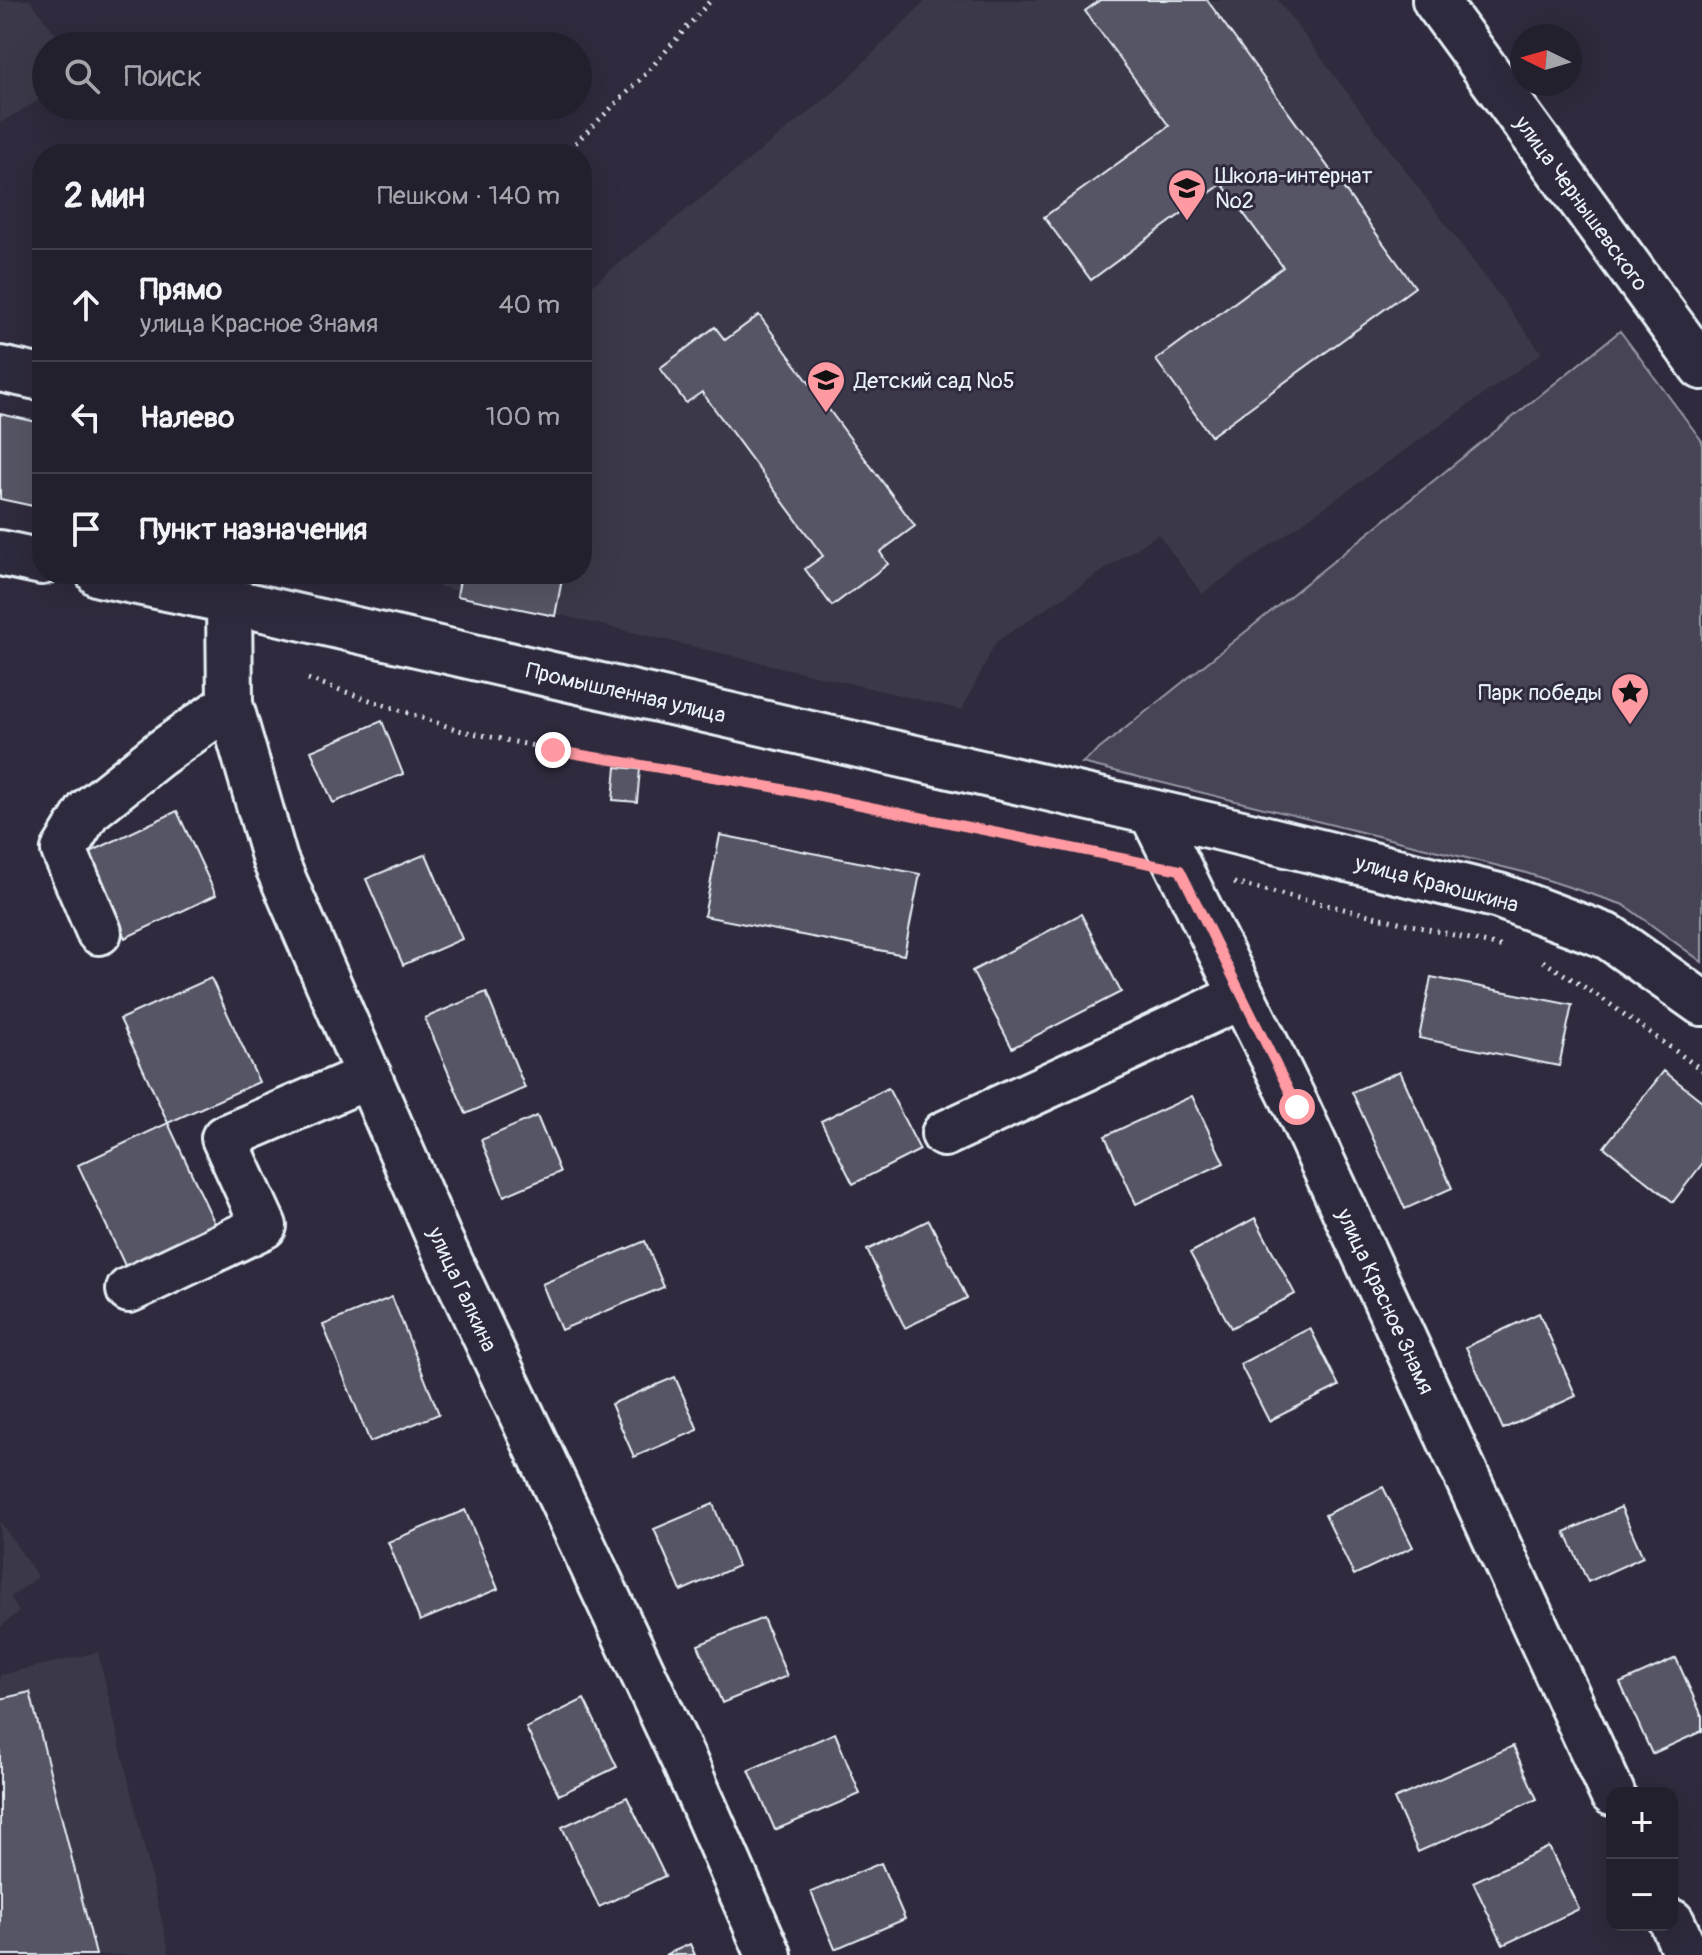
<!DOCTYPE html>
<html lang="ru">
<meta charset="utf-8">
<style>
body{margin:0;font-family:Pangolin,sans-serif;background:#2b2836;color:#f1f3f6}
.controls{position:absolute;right:24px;bottom:24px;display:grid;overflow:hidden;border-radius:16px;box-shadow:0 8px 32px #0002}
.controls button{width:72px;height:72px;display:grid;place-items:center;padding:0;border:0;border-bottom:2px solid #403e4a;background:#23202e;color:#f1f3f6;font:40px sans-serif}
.compass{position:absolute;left:1510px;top:24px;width:72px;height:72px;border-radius:50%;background:#23202e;box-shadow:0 8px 32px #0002;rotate:275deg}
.stop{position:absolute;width:24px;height:24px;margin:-18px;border:6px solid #ff9aa2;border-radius:50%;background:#fff}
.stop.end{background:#ff9aa2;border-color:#fff;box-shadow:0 2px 8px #0008}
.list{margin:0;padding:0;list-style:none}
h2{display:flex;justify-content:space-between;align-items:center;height:104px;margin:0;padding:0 32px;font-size:34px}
h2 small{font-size:26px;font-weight:400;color:#a3a3aa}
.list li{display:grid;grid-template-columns:52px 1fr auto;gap:24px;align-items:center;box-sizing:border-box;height:112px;padding:0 32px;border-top:2px solid #403e4a}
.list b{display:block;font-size:30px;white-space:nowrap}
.list p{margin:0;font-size:26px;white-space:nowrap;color:#a3a3aa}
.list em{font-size:26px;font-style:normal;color:#a3a3aa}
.icon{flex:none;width:44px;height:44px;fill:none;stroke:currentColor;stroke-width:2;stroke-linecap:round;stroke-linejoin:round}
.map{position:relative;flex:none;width:1702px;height:1955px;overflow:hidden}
.search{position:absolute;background:#23202e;box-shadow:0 8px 32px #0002;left:32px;top:32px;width:560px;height:88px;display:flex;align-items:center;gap:20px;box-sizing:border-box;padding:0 28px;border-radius:44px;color:#a3a3aa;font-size:30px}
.panel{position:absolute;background:#23202e;box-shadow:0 8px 32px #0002;left:32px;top:144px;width:560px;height:440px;border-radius:32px}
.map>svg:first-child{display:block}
</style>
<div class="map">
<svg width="1702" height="1955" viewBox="0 0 1702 1955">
<rect width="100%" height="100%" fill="#2f2a3d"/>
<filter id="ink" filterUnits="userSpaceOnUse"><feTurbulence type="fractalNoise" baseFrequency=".0125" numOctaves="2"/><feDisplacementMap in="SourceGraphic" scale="16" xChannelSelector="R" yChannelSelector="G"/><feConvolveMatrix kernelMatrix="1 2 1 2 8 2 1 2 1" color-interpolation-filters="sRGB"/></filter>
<g filter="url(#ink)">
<path fill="#3b3749" d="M0,0H30L65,46H46V96L0,123Z
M926,0H1278L1542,353L1202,594L1158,534L996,642L962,710L386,574H582V293L834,92Z
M0,1521L38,1577L11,1597L19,1612L0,1627Z
M98,1652L170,1955H0V1675Z"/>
<path fill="#464455" stroke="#979aa6" stroke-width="2" d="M1620,331L1702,441V962L1624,905L1523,872L1082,763Z"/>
<path fill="#575565" stroke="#e8f1f8" stroke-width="2" d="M1100,0H1207L1415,287L1211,436L1156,360L1283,267L1222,184L1091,280L1044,217L1169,126L1085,11Z
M759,315L915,526L880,552L888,564L832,606L805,569L823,556L702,392L686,403L660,368L715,327L725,340Z
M0,414L42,423V461L33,506L0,499Z
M461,574H563L555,616L457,596Z
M382,721L403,774L333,803L311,751Z
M616,767L640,769L637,802L613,800Z
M177,811L216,895L125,938L86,854Z
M720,835L920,874L904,955L704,916Z
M426,854L462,939L403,965L366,879Z
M1081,914L1121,992L1012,1048L972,971Z
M1431,977L1572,1005L1559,1066L1419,1038Z
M211,978L259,1082L168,1123L120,1019Z
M486,992L525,1088L466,1114L425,1018Z
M1400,1071L1452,1188L1405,1209L1352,1092Z
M1664,1071L1702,1101V1164L1673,1202L1604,1147Z
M888,1088L920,1150L853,1184L821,1121Z
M1192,1096L1224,1163L1136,1204L1105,1136Z
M537,1116L560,1172L504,1196L481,1140Z
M168,1123L217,1228L127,1270L78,1165Z
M1255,1218L1295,1294L1231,1328L1190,1253Z
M929,1220L967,1298L905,1328L867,1250Z
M645,1241L664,1287L561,1330L542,1284Z
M392,1297L439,1414L370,1442L323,1325Z
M1539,1313L1576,1396L1503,1429L1466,1347Z
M1310,1328L1339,1386L1269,1421L1240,1364Z
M675,1377L698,1430L634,1457L611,1404Z
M1383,1487L1413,1547L1354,1575L1325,1515Z
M713,1504L738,1566L681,1591L654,1529Z
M1621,1507L1643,1557L1588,1582L1565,1532Z
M465,1510L498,1589L420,1621L388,1542Z
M763,1618L787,1676L722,1703L698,1645Z
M1676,1658L1702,1716V1731L1652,1754L1620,1683Z
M30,1692L96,1955H0V1699Z
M584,1699L617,1767L559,1795L526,1728Z
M835,1733L860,1794L775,1830L749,1770Z
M1513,1746L1537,1799L1418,1852L1394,1799Z
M627,1797L665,1876L599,1907L562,1827Z
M1549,1847L1579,1909L1503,1945L1473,1882Z
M881,1863L905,1919L835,1949L811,1892Z
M690,1944L695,1955H665Z"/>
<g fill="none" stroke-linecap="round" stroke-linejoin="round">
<g stroke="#e8f1f8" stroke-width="50">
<path id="minor" d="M0,369L42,378
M0,553L42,562
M99,574L229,601L1217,827L1499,896L1609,937L1702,1003
M229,601L230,704L275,860L437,1234L685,1763L769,1955
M1152,813L1297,1107L1612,1793
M99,932L64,850L88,811L158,755L230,704
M944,1134L1242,996
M129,1290L264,1226L224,1138L369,1076
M1672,1922L1687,1955"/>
</g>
<g stroke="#e8f1f8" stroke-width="50">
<path id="major" d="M1435,0L1702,367"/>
</g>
<path stroke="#e8f1f8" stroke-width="5" stroke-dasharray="2 6" stroke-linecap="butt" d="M564,154L642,78L711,0
M308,679L458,730L553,750L772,787L1127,858
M1234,883L1504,947
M1543,961L1597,995L1702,1070"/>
<use href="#minor" stroke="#2f2a3d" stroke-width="44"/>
<use href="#major" stroke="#2f2a3d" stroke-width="44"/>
</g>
</g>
<g fill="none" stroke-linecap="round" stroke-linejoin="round" filter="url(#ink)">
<path stroke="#ff9aa2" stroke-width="10" d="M553,750L772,787L1180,870L1297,1107"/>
</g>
<defs>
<g id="school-pin" transform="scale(2)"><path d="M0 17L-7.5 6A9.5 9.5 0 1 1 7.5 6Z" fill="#ff9aa2" stroke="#2f2a3d"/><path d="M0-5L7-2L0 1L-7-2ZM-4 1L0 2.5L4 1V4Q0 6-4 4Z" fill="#111"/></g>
<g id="sight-pin" transform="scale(2)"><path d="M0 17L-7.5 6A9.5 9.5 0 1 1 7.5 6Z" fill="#ff9aa2" stroke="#2f2a3d"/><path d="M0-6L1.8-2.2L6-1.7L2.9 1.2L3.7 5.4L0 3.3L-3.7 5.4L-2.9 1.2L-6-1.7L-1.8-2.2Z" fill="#111"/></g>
</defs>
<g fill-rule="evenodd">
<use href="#school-pin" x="1187" y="188"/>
<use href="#school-pin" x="826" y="380"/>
<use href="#sight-pin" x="1630" y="692"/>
</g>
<g text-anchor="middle" stroke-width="6" stroke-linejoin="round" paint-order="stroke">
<g font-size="22" fill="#e8f1f8" stroke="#2f2a3d" text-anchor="start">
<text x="1215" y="183">Школа-интернат<tspan x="1215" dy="25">№2</tspan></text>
<text x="854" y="388">Детский сад №5</text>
<text x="1602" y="700" text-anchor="end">Парк победы</text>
</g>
<g font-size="22" fill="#e8f1f8" stroke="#2f2a3d">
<text transform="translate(1582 203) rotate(54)" y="8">улица Чернышевского</text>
<text transform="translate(626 692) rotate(13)" y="8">Промышленная улица</text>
<text transform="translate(1437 883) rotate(15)" y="8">улица Краюшкина</text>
<text transform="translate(463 1289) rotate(65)" y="8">улица Галкина</text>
<text transform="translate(1386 1301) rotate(65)" y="8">улица Красное Знамя</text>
</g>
</g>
</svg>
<div class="controls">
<button>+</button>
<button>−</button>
</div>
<svg class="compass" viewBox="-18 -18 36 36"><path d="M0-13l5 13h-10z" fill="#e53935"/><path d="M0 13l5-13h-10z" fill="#a3a3aa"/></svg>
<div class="stop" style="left:1297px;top:1107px"></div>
<div class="stop end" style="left:553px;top:750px"></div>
<div class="search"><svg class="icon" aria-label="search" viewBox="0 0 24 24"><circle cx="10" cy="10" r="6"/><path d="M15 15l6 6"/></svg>Поиск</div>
<section class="panel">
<h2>2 мин<small>Пешком · 140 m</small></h2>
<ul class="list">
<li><svg class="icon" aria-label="ahead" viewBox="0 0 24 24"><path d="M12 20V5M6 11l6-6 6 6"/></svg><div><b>Прямо</b><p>улица Красное Знамя</p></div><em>40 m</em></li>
<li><svg class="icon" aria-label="left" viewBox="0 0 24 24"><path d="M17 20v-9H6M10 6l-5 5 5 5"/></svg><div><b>Налево</b></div><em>100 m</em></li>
<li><svg class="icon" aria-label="arrive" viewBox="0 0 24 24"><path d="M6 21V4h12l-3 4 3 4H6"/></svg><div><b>Пункт назначения</b></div></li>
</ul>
</section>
</div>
